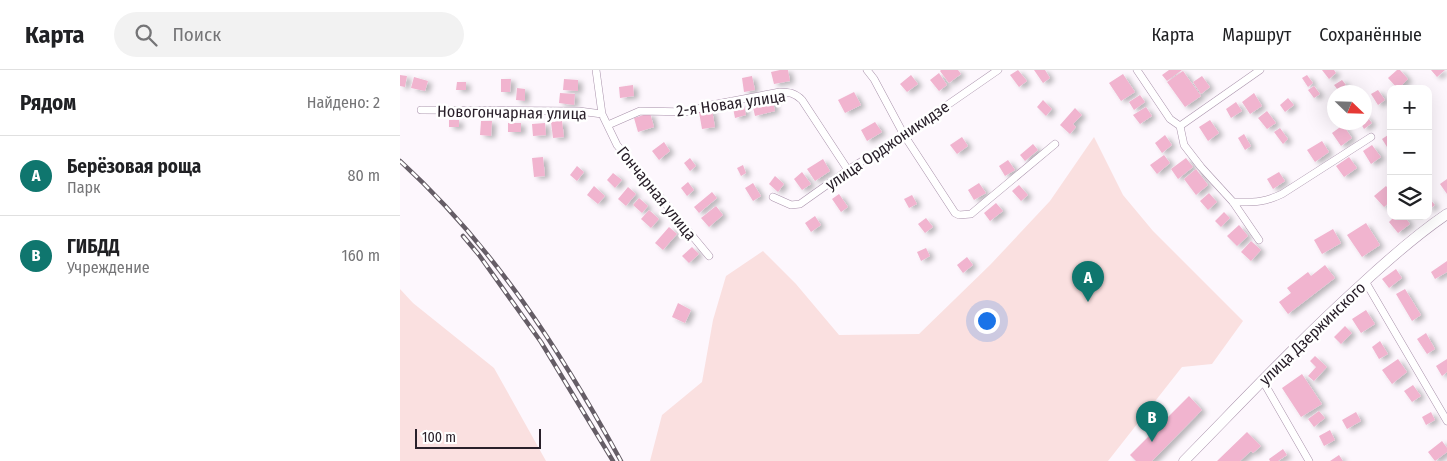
<!DOCTYPE html>
<html lang="ru">
<meta charset="utf-8">
<style>
body{margin:0;font-family:"Fira Sans Condensed",sans-serif;background:#f2f2f2;color:#202124}
.controls{position:absolute;right:15px;top:15px;display:grid;overflow:hidden;border-radius:10px;box-shadow:0 5px 20px #0002}
.controls button{width:45px;height:45px;display:grid;place-items:center;padding:0;border:0;border-bottom:1px solid #e0e0e0;background:#fff;color:#202124;font:25px sans-serif}
.compass{position:absolute;left:927px;top:15px;width:45px;height:45px;border-radius:50%;background:#fff;box-shadow:0 5px 20px #0002;rotate:113deg}
.scale{position:absolute;left:15px;bottom:12px;width:126px;box-sizing:border-box;padding-left:5px;border:2px solid #29202a;border-top:0;font-size:14px;line-height:18px;white-space:nowrap;color:#29202a;-webkit-text-stroke:4px #fff;paint-order:stroke}
.you{position:absolute;left:586px;top:250px;width:18px;height:18px;margin:-12px;border:4px solid #fff;border-radius:50%;background:#1a73e8;box-shadow:0 0 0 8px #1a73e833}
.badge{display:grid;place-items:center;width:32px;height:32px;border-radius:50%;background:#0f766e;color:#fff;font-size:16px;font-weight:700}
.pin{position:absolute;translate:-50% -41px;filter:drop-shadow(0 1px 2px #0008)}
.pin::after{content:'';position:absolute;top:26px;width:18px;height:15px;background:inherit;clip-path:polygon(0 0,100% 0,50% 100%)}
.list{margin:0;padding:0;list-style:none}
h2{display:flex;justify-content:space-between;align-items:center;height:65px;margin:0;padding:0 20px;font-size:21px}
h2 small{font-size:16px;font-weight:400;color:#757577}
.list li{display:grid;grid-template-columns:32px 1fr auto;gap:15px;align-items:center;box-sizing:border-box;height:80px;padding:0 20px;border-top:1px solid #e0e0e0}
.list b{display:block;font-size:19px;white-space:nowrap}
.list p{margin:0;font-size:16px;white-space:nowrap;color:#757577}
.list em{font-size:16px;font-style:normal;color:#757577}
.icon{flex:none;width:28px;height:28px;fill:none;stroke:currentColor;stroke-width:2;stroke-linecap:round;stroke-linejoin:round}
.map{position:relative;flex:none;width:1047px;height:391px;overflow:hidden}
header{display:flex;align-items:center;gap:30px;box-sizing:border-box;height:70px;padding:0 25px;background:#fff;border-bottom:1px solid #e0e0e0}
header strong{font-size:24px}
nav{display:flex;gap:28px;margin-inline-start:auto;font-size:18px}
.search{width:350px;height:45px;background:#f2f2f2;display:flex;align-items:center;gap:12px;box-sizing:border-box;padding:0 18px;border-radius:28px;color:#757577;font-size:19px}
main{display:flex}
aside{flex:1;background:#fff}
.map>svg:first-child{display:block}
</style>
<header>
<strong>Карта</strong>
<div class="search"><svg class="icon" aria-label="search" viewBox="0 0 24 24"><circle cx="10" cy="10" r="6"/><path d="M15 15l6 6"/></svg>Поиск</div>
<nav><a>Карта</a><a>Маршрут</a><a>Сохранённые</a></nav>
</header>
<main>
<aside>
<h2>Рядом<small>Найдено: 2</small></h2>
<ul class="list">
<li><span class="badge">A</span><div><b>Берёзовая роща</b><p>Парк</p></div><em>80 m</em></li>
<li><span class="badge">B</span><div><b>ГИБДД</b><p>Учреждение</p></div><em>160 m</em></li>
</ul>
</aside>
<div class="map">
<svg width="1047" height="391" viewBox="0 0 1047 391">
<defs>
<filter id="shadow"><feDropShadow dx="4.5" dy="2.5" stdDeviation="2.5" flood-color="#0004"/></filter>
</defs>
<rect width="100%" height="100%" fill="#fdf7fd"/>
<path fill="#fae0e0" d="M694,67L723,125L753,161L843,251L812,294L782,297L708,391H250L262,345L302,312L313,250L326,206L363,181L396,214L439,265L519,264L591,194L650,131Z
M0,219L13,233L94,298L146,391H0Z"/>
<path fill="#f1b4cf" filter="url(#shadow)" d="M380,0H388L390,11L374,14L371,2Z
M541,0H558L561,4L549,13L540,1Z
M618,0L627,11L619,17L610,5Z
M634,0H645L650,8L643,13Z
M769,0H782L767,11L762,5Z
M922,0H934L936,3L929,9Z
M997,0H1000L1008,9L998,19L988,8Z
M1031,0H1045L1037,7Z
M783,1L801,26L785,37L767,12Z
M539,3L547,15L539,21L530,10Z
M723,4L735,22L721,31L709,13Z
M0,5L7,6L5,17L0,16Z
M511,5L518,14L507,22L500,14Z
M907,5L913,13L908,17L902,8Z
M352,6L355,20L344,22L342,8Z
M802,6L810,17L801,24L793,12Z
M14,7L28,11L25,21L11,18Z
M101,9H111L110,22H101Z
M164,9L178,10V21L163,20Z
M942,10L946,15L938,20L934,15Z
M57,12H66V20H56Z
M233,15L234,26L220,28L219,17Z
M914,16L920,24L914,28L908,20Z
M117,18L125,19V31L116,30Z
M978,20L985,30L978,35L971,24Z
M454,22L461,35L445,43L438,30Z
M160,23L175,24L174,35L159,33Z
M854,23L862,36L850,44L842,32Z
M740,25L745,32L734,40L729,32Z
M372,28L375,41L355,46L352,33Z
M888,28L894,35L885,42L880,35Z
M643,30L652,39L646,46L637,37Z
M836,32L842,41L831,48L826,39Z
M344,36L346,45L335,48L333,38Z
M746,37L752,46L740,54L733,45Z
M675,38L682,45L673,54L676,57L670,64L660,55Z
M312,40L315,57L302,59L299,42Z
M867,41L876,53L867,59L858,48Z
M250,43L254,57L238,62L234,48Z
M964,43L972,53L964,59L960,52H964Z
M49,50H59V57H49Z
M810,50L819,63L808,71L799,57Z
M81,51H92L91,66L80,65Z
M162,51L164,67L153,68L151,52Z
M475,52L482,62L467,71L461,60Z
M108,53H121V62H108Z
M145,53L146,65L133,66L132,54Z
M943,55L952,68L941,76L932,63Z
M880,58L888,69L883,74L874,62Z
M991,63V74L987,77L982,69Z
M844,64L851,76L845,80L838,68Z
M765,65L772,75L762,83L755,73Z
M562,67L568,76L557,84L550,75Z
M922,71L929,82L915,92L907,80Z
M264,72L270,81L259,90L252,81Z
M633,74L638,80L625,91L620,85Z
M972,75L981,87L971,94L963,81Z
M764,85L770,93L757,104L750,95Z
M143,87L145,106L134,107L132,88Z
M949,87L957,98L944,107L936,96Z
M290,88L296,96L290,101L284,93Z
M786,88L793,97L778,109L771,99Z
M423,89L430,101L415,111L407,99Z
M608,90L615,100L605,106L599,96Z
M343,95L346,103L341,106L337,98Z
M177,96L184,102L177,111L170,105Z
M796,99L808,115L796,125L784,109Z
M402,102L411,114L402,120L394,109Z
M879,102L885,111L873,119L867,109Z
M213,103L222,110L215,118L207,110Z
M375,106L384,114L378,122L369,114Z
M1047,109V124L1040,114Z
M288,112L294,120L287,126L281,118Z
M353,113L361,126L353,131L345,118Z
M579,113L586,123L574,130L568,120Z
M619,115L628,125L621,131L612,121Z
M194,116L205,126L198,134L187,125Z
M986,116L991,122V131L984,137L974,126Z
M228,117L236,124L226,136L218,129Z
M312,122L317,128L299,143L294,137Z
M809,123L817,132L808,140L800,131Z
M439,124L448,137L441,142L432,129Z
M512,125L517,134L509,138L504,129Z
M1028,127L1035,135L1028,140Z
M239,128L248,136L242,143L233,135Z
M596,133L603,141L590,151L584,143Z
M316,136L323,145L309,157L301,148Z
M249,140L259,149L251,158L241,149Z
M824,142L830,148L821,157L815,151Z
M415,146L421,155L411,162L405,153Z
M995,146H1004L1010,154L998,163L989,152Z
M526,148L533,157L525,163L518,154Z
M966,153L980,175L962,187L947,165Z
M839,155L848,166L837,176L827,166Z
M269,157L277,164L263,180L255,173Z
M933,159L941,173L922,184L914,170Z
M851,171L861,180L851,191L841,182Z
M292,177L299,184L289,193L282,186Z
M526,178L530,186L521,191L517,182Z
M567,187L573,195L563,203L557,195Z
M1047,191V202L1035,209L1031,202Z
M925,195L935,208L888,244L879,232L891,223L887,218L908,202L911,206Z
M996,199L1002,208L989,218L982,209Z
M1005,219L1021,245L1012,251L996,224Z
M278,233L291,240L285,253L272,247Z
M966,240L975,254L961,263L952,249Z
M945,256L952,263L941,274L934,267Z
M1026,263L1035,279L1027,284L1017,269Z
M980,271L988,284L979,289L972,277Z
M915,286L927,297L914,311L908,306L916,297L910,291Z
M998,289L1007,302L992,314L982,300Z
M1047,289V302L1042,306L1036,296Z
M902,304L922,334L901,347L882,318Z
M1013,315L1021,326L1012,332L1004,321Z
M789,326L802,340L752,391H736L730,385Z
M919,341L925,348L914,357L908,349Z
M956,342L961,351L947,359L942,350Z
M1031,342L1035,350L1026,355L1022,347Z
M930,360L935,370L924,376L919,366Z
M847,362L861,376L853,383L851,381L840,391H817Z
M1042,371L1047,378V382L1035,391L1028,382Z
M883,379L887,385L878,391H870L869,389Z
M939,385L943,391H930Z"/>
<g fill="none" stroke-linecap="round" stroke-linejoin="round">
<g stroke="#a891aa" stroke-width="8">
<path id="street" d="M196,0L202,44L217,75L309,186
M467,0L474,9L504,65L555,143L559,145L571,144L655,74
M737,0L770,49L780,56L784,75L801,97L833,132L859,170
M21,40L179,41L202,44
M208,55L240,41L289,42L306,36L380,22C389,22 395,23 402,30L448,100
M780,56L860,0
M373,127L391,135L400,134L448,100L504,65L598,0
M833,132C854,132 863,133 882,124L971,67
M965,211L1047,351
M863,311L909,391"/>
</g>
<g stroke="#a891aa" stroke-width="11">
<path id="secondary" d="M784,391C843,331 900,270 962,214C989,189 1016,165 1047,144"/>
</g>
<use href="#street" stroke="#fff" stroke-width="7"/>
<use href="#secondary" stroke="#fff" stroke-width="10"/>
<g stroke="#655d66" stroke-width="4.5">
<path id="rail" d="M0,91C94,177 160,280 221,391
M63,166L79,185L141,272L213,391"/>
</g>
<use href="#rail" stroke="#fff" stroke-width="2.5" stroke-dasharray="8" stroke-linecap="butt"/>
</g>
<g text-anchor="middle" stroke-width="5" stroke-linejoin="round" paint-order="stroke">
<g font-size="16" fill="#29202a" stroke="#fff">
<text transform="translate(331 33) rotate(-8)" y="6">2-я Новая улица</text>
<text transform="translate(112 42) rotate(1)" y="6">Новогончарная улица</text>
<text transform="translate(487 75) rotate(-34)" y="6">улица Орджоникидзе</text>
<text transform="translate(257 123) rotate(51)" y="6">Гончарная улица</text>
<text transform="translate(912 263) rotate(-44)" y="6">улица Дзержинского</text>
</g>
</g>
</svg>
<div class="controls">
<button>+</button>
<button>−</button>
<button><svg class="icon" aria-label="layers" viewBox="0 0 24 24"><path d="M12 4l9 5-9 5-9-5zM3 14l9 5 9-5"/></svg></button>
</div>
<svg class="compass" viewBox="-18 -18 36 36"><path d="M0-13l5 13h-10z" fill="#e53935"/><path d="M0 13l5-13h-10z" fill="#757577"/></svg>
<div class="scale">100 m</div>
<div class="you"></div>
<div class="pin badge" style="left:688px;top:232px">A</div>
<div class="pin badge" style="left:752px;top:372px">B</div>
</div>
</main>
